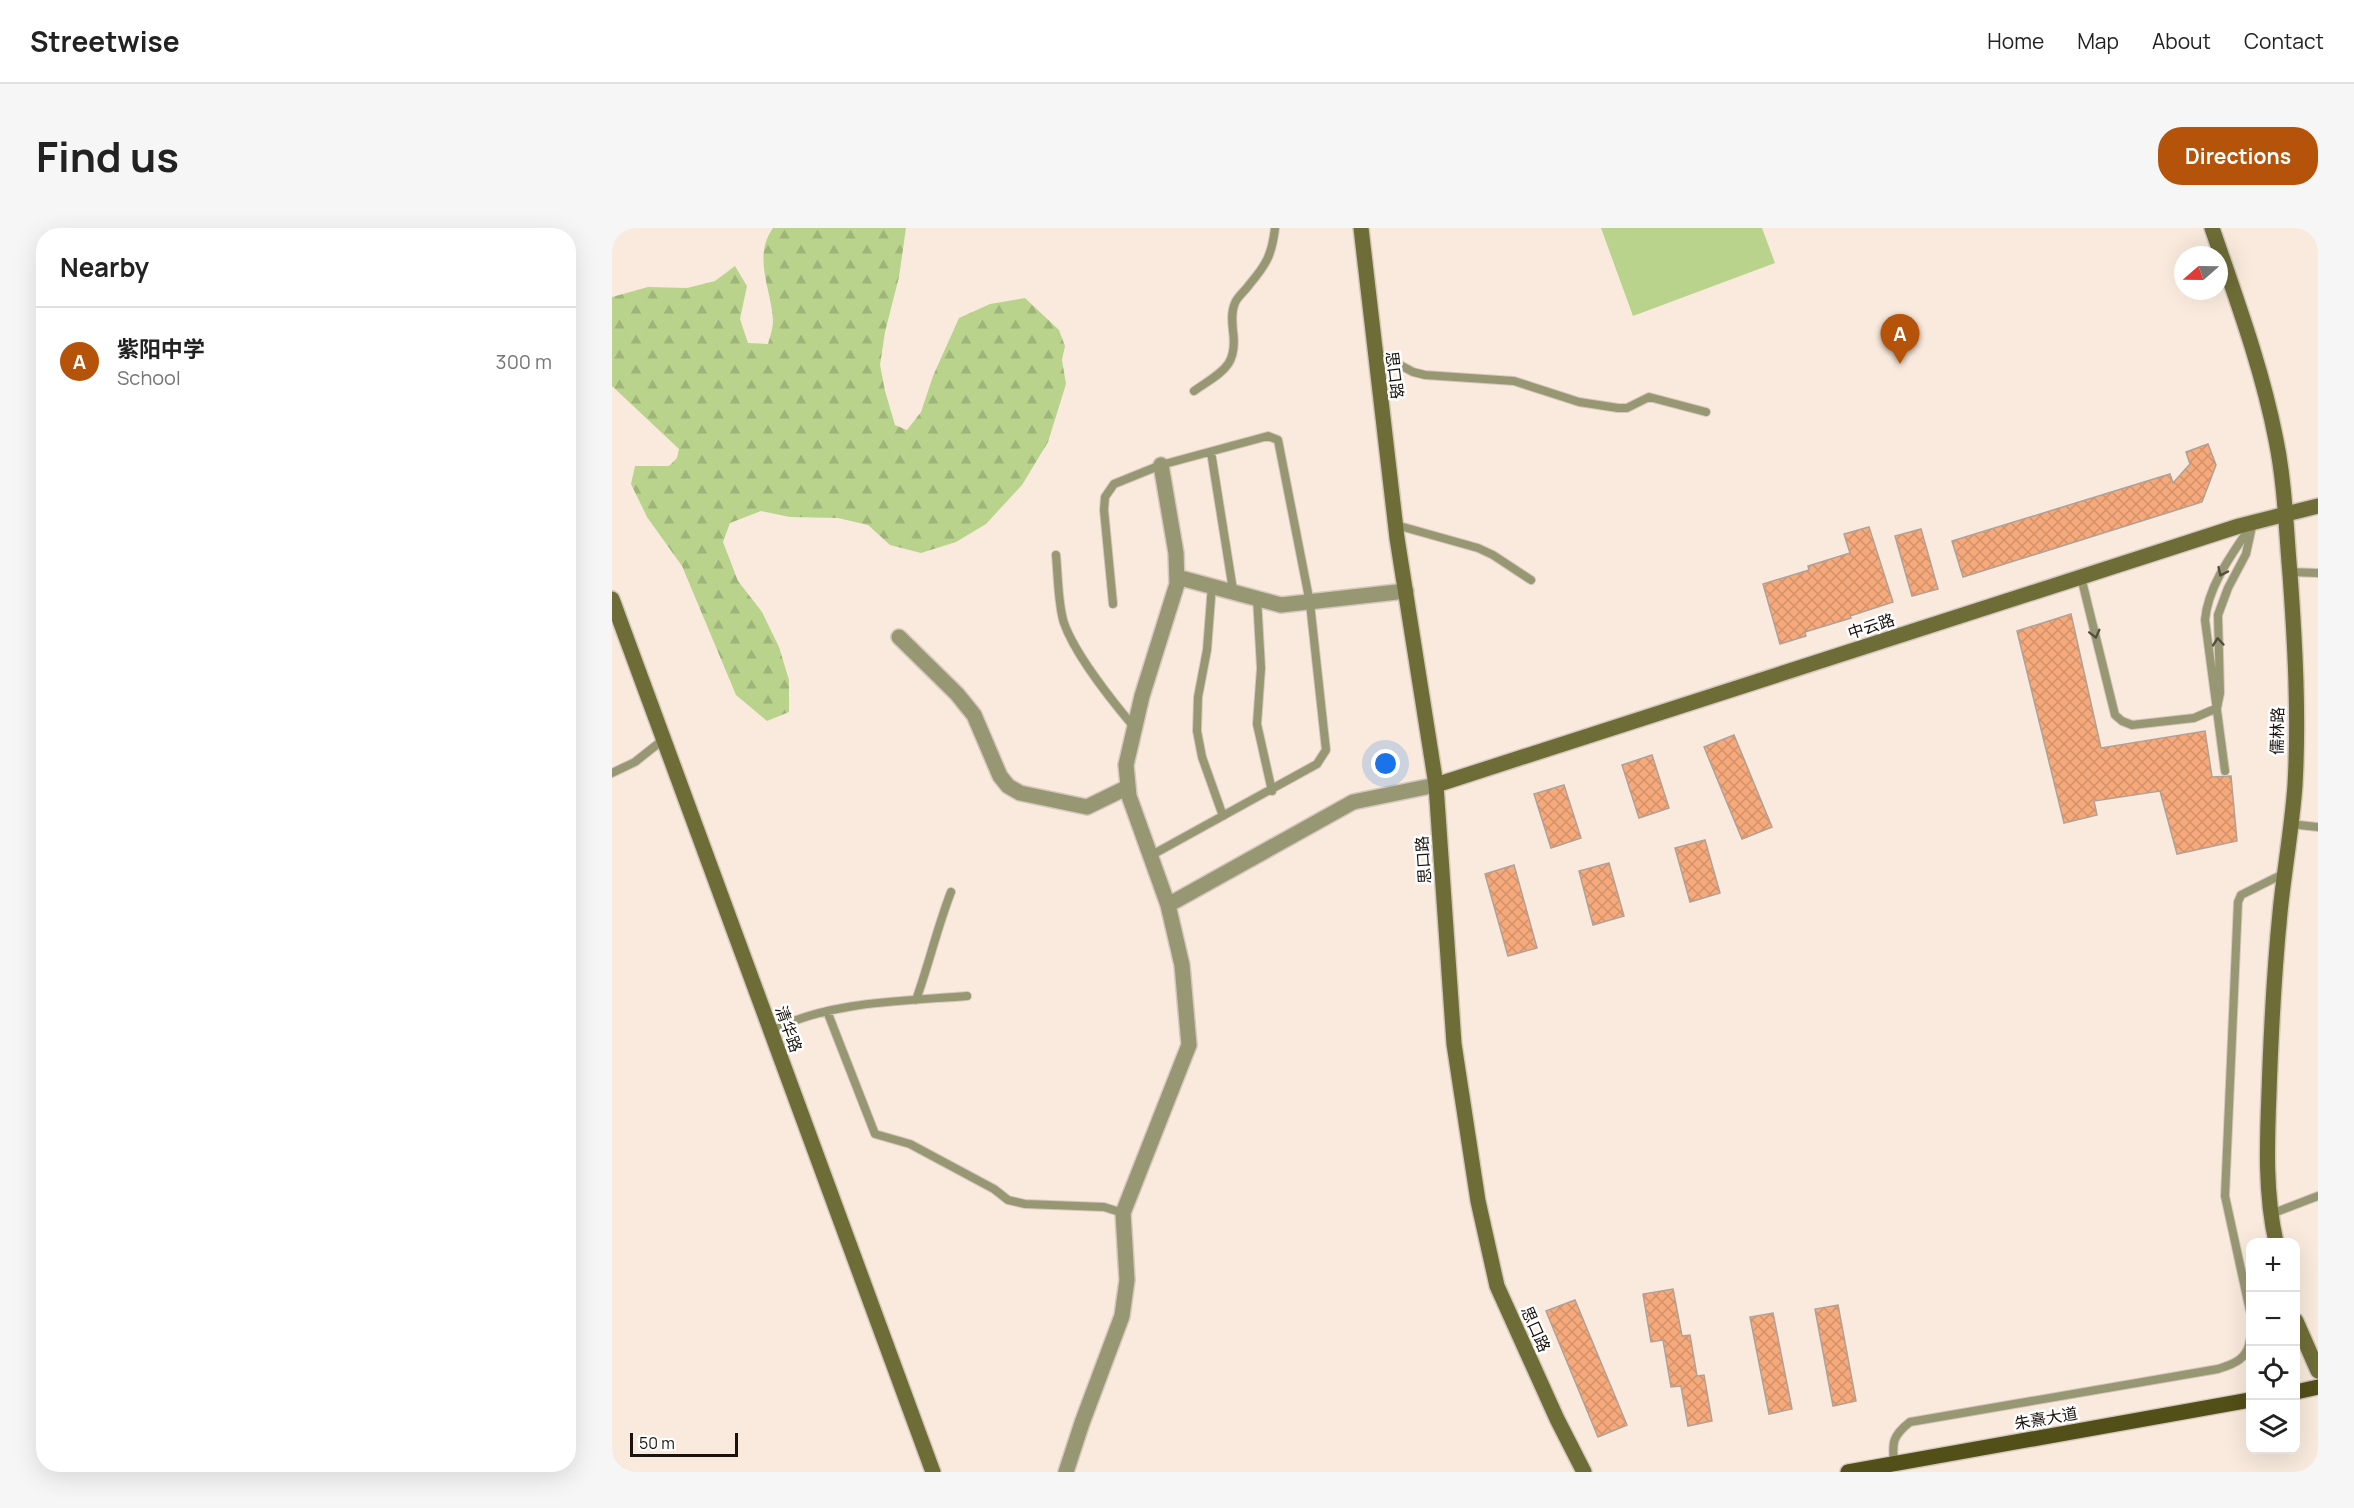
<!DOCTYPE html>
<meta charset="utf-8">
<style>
body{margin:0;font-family:Manrope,"Noto Sans SC",sans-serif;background:#f6f6f6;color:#222}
.controls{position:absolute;right:18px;bottom:18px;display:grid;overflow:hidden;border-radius:12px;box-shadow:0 6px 24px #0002}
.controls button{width:54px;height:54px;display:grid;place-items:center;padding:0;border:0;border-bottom:2px solid #e0e0e0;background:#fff;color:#222;font:30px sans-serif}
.compass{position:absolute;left:1562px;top:18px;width:54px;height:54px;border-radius:50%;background:#fff;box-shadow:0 6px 24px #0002;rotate:250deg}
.scale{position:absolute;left:18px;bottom:15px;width:108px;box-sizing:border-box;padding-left:6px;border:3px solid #19140f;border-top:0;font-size:16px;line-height:21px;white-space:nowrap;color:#19140f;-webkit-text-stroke:4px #fff;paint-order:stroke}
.you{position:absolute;left:774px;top:536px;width:21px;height:21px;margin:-15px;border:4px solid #fff;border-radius:50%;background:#1a73e8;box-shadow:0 0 0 9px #1a73e833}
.badge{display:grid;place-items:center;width:39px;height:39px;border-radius:50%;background:#b45309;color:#fff;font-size:20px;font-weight:700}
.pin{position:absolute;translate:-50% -50px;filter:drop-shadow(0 2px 3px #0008)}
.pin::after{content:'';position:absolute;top:32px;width:21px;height:18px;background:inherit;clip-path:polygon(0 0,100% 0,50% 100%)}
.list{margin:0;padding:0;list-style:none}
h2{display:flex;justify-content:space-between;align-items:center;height:78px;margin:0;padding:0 24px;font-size:26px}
h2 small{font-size:20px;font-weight:400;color:#767676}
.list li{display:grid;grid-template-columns:39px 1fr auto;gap:18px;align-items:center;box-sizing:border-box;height:108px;padding:0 24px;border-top:2px solid #e0e0e0}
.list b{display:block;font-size:22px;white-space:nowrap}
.list p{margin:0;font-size:20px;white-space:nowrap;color:#767676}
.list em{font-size:20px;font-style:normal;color:#767676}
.icon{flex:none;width:33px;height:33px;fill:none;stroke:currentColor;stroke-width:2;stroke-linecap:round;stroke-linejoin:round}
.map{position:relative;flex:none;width:1706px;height:1244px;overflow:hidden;border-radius:24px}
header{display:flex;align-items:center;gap:36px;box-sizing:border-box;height:84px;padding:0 30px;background:#fff;border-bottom:2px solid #e0e0e0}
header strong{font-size:28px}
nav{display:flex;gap:33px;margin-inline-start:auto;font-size:21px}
.intro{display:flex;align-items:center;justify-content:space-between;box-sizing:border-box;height:144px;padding:0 36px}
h1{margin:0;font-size:42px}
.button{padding:15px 27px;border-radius:24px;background:#b45309;color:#fff;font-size:21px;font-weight:700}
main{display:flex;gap:36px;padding:0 36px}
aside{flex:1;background:#fff;border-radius:24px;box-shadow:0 6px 24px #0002}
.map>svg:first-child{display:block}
</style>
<header>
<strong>Streetwise</strong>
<nav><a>Home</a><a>Map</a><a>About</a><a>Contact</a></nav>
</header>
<div class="intro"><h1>Find us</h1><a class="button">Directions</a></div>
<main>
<aside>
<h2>Nearby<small></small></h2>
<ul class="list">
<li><span class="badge">A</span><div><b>紫阳中学</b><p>School</p></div><em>300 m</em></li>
</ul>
</aside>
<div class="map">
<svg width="1706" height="1244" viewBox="0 0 1706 1244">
<defs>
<pattern id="forest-firs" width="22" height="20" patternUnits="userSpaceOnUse" patternTransform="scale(1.5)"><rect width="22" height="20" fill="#b9d38c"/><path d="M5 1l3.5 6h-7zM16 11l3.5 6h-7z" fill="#9eb478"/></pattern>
<pattern id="building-cross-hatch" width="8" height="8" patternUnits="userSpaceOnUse" patternTransform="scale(1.5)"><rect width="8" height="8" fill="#f6aa7b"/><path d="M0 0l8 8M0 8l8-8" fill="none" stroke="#d29169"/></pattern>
</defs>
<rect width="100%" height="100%" fill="#f9eadd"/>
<path fill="url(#forest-firs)" d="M161,0H294L287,49L273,104L268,137L273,163L283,197L295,202L309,184L321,148L347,90L378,76L413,70L447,102L453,118L450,132L454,156L436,214L410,257L374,296L344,314L309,325L278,317L256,297L226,290L178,289L149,283L118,295L111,314L126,353L150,384L167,419L177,452V484L155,493L124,467L70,338L35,289L19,256L23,238H57L65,230L67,221L0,158V69L36,59L75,60L103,53L123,38L135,58L128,91L136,115L156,116C158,109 161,100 161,93C160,63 140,29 161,0Z"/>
<path fill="#b9d38c" d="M989,0H1150L1163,35L1021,88Z"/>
<path fill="url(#building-cross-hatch)" stroke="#b1a097" stroke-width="1.5" d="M1596,216L1604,237L1590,274L1351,349L1340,313L1558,246L1561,255L1578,236L1574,224Z
M1257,299L1281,374L1238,388L1239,390L1193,404L1194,408L1168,416L1151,356L1197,342L1196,338L1238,325L1232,306Z
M1309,301L1326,361L1300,368L1283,308Z
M1459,386L1489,520L1593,503L1600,549L1619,548L1625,613L1565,626L1548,563L1482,573L1485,587L1452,595L1405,403Z
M1122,507L1160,599L1130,611L1092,519Z
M1040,527L1057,580L1027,590L1010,537Z
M952,557L969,610L939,620L922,566Z
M1093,612L1108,665L1078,674L1063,620Z
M997,635L1012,688L981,697L967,643Z
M902,637L925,720L896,728L873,646Z
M1061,1061L1070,1108L1078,1107L1085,1148L1092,1147L1100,1193L1076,1198L1069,1158L1059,1159L1051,1112L1039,1114L1031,1066Z
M963,1072L1015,1197L986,1209L934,1083Z
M1226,1077L1244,1173L1221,1178L1203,1081Z
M1161,1085L1180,1181L1157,1186L1138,1089Z"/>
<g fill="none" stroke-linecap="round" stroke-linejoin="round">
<g stroke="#d5c8bc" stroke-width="10">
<path id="lane" d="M762,123L801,144L813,147L902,153L967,174L1006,180H1015L1037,169L1094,184
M582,163C609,144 626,139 621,103C620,94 619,84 623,75C625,69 633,63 637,57C654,37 660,27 663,0
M599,224L621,362
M784,297L866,320L881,327L919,352
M444,327C446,347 446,377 452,395C463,426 500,473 522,499
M1678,344L1706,345
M1469,349L1503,487L1510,493L1520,497L1582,490L1605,480L1608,465L1606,387L1616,360L1634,326L1641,294
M600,357L595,422L586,469L585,503L590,529L611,588
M645,370L649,440L645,496L660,563
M501,376L492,282L493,269L502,256L549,237L656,208L666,212L698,375L714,522L705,536L538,628
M1613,543L1593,392C1596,358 1620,326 1639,298
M0,545L23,534L52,511
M1678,596L1706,599
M304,772C317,736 325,700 339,664
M215,783L263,906L298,916L382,961L396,972L413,976L492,979L511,985
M159,803C216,773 292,773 355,768
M1659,986L1706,968
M1638,1083L1613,968L1626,674L1629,667L1673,645
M1282,1236C1280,1215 1280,1208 1298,1194L1606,1141C1622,1136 1636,1131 1638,1112"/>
</g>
<g stroke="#d5c8bc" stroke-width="18">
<path id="street" d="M549,237L564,325L565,356L530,468L514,537L517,568L556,677
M565,349L669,377L794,363
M287,409L345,466L362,487L388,548L396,558L408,565L475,579L516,559
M454,1244L470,1195L510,1088L515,1052L511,985L577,817L570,737L556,677L741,574L824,557"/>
</g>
<g stroke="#d5c8bc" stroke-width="18">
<path id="secondary" d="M749,0L785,310L824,557L842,816L866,973L885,1058L945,1191L972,1244
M1600,0C1624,70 1650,140 1664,212C1673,256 1674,301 1678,346C1683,416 1687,487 1683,557C1680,600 1672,643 1668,685C1662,745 1659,805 1657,865C1655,915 1653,966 1664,1014
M0,371L321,1244
M824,557L1627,298L1706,278
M1684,1093L1706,1143"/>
</g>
<g stroke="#d5c8bc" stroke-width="18">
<path id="primary" d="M1684,1164L1706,1159
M1236,1244L1638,1172"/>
</g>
<use href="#lane" stroke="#989774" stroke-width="8"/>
<use href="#street" stroke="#989774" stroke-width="15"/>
<use href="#secondary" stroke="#6f6d37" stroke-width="15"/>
<use href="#primary" stroke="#524f18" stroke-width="15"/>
</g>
<defs><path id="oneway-chevron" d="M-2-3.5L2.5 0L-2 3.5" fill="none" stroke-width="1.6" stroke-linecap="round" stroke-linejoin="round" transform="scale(1.5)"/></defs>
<g stroke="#524f3c">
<use href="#oneway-chevron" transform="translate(1610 344) rotate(115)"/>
<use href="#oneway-chevron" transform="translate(1483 406) rotate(76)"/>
<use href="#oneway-chevron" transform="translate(1606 414) rotate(-95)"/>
</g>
<g text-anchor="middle" stroke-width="5" stroke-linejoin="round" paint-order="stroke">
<g font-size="16" fill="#19140f" stroke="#fff">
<text transform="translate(783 147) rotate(83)" y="6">思口路</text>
<text transform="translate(1259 398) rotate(-18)" y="6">中云路</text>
<text transform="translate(1665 503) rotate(-89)" y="6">儒林路</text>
<text transform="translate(811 632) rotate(-94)" y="6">思口路</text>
<text transform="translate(177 801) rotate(70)" y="6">清华路</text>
<text transform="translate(924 1101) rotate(66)" y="6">思口路</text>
<text transform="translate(1434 1190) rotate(-10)" y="6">朱熹大道</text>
</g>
</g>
</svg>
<div class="controls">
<button>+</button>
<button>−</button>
<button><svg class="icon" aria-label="locate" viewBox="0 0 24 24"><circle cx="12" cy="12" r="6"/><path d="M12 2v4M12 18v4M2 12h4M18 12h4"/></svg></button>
<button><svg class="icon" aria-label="layers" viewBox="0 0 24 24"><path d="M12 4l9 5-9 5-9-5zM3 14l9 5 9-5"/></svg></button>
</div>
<svg class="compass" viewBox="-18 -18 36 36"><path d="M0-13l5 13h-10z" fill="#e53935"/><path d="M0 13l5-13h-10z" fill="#767676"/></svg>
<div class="scale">50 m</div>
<div class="you"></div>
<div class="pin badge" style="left:1288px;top:136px">A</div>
</div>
</main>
